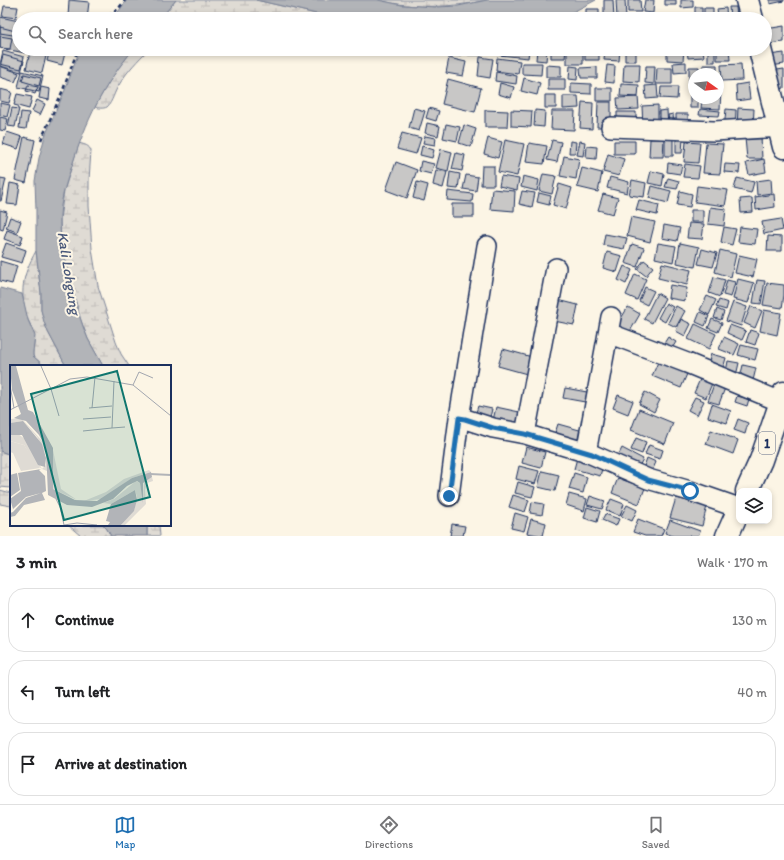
<!DOCTYPE html>
<meta charset="utf-8">
<style>
body{margin:0;font-family:Itim,sans-serif;background:#f6f6f6;color:#202124}
.controls{position:absolute;right:12px;bottom:12px;display:grid;overflow:hidden;border-radius:8px;box-shadow:0 2px 6px #0003}
.controls button{width:36px;height:36px;display:grid;place-items:center;padding:0;border:0;border-bottom:1px solid #e0e0e0;background:#fff;color:#202124;font:20px sans-serif}
.compass{position:absolute;left:688px;top:68px;width:36px;height:36px;border-radius:50%;background:#fff;box-shadow:0 2px 6px #0003;rotate:105deg}
.stop{position:absolute;width:12px;height:12px;margin:-9px;border:3px solid #1f6fb2;border-radius:50%;background:#fff}
.stop.end{background:#1f6fb2;border-color:#fff;box-shadow:0 1px 4px #0008}
.list{margin:0;padding:0;list-style:none}
h2{display:flex;justify-content:space-between;align-items:center;height:52px;margin:0;padding:0 16px;font-size:17px}
h2 small{font-size:13px;font-weight:400;color:#757577}
.list li{display:grid;grid-template-columns:26px 1fr auto;gap:12px;align-items:center;box-sizing:border-box;height:64px;margin:0 8px 8px;padding:0 8px;border:1px solid #e0e0e0;border-radius:16px}
.list b{display:block;font-size:15px;white-space:nowrap}
.list em{font-size:13px;font-style:normal;color:#757577}
.icon{flex:none;width:22px;height:22px;fill:none;stroke:currentColor;stroke-width:2;stroke-linecap:round;stroke-linejoin:round}
.map{position:relative;flex:none;width:784px;height:536px;overflow:hidden}
.search{position:absolute;background:#fff;box-shadow:0 2px 6px #0003;left:12px;right:12px;top:12px;height:44px;display:flex;align-items:center;gap:10px;box-sizing:border-box;padding:0 14px;border-radius:22px;color:#757577;font-size:15px}
.sheet{height:268px;background:#fff}
nav{display:flex;justify-content:space-around;align-items:center;box-sizing:border-box;height:56px;border-top:1px solid #e0e0e0;background:#fff;font-size:11px;color:#757577}
nav a{display:grid;justify-items:center;gap:2px}
nav .on{color:#1f6fb2}
.map>svg:first-child{display:block}
</style>
<div class="map">
<svg width="784" height="536" viewBox="0 0 784 536">
<defs>
<pattern id="wetland-marsh" width="20" height="14" patternUnits="userSpaceOnUse"><rect width="20" height="14" fill="#dfdbd4"/><path d="M1 5h8M5 5V1M11 12h8M15 12V8" fill="none" stroke="#bfbcb8"/></pattern>
</defs>
<rect width="100%" height="100%" fill="#fcf5e5"/>
<filter id="ink" filterUnits="userSpaceOnUse"><feTurbulence type="fractalNoise" baseFrequency=".025" numOctaves="2"/><feDisplacementMap in="SourceGraphic" scale="8" xChannelSelector="R" yChannelSelector="G"/><feConvolveMatrix kernelMatrix="1 2 1 2 8 2 1 2 1" color-interpolation-filters="sRGB"/></filter>
<g filter="url(#ink)">
<path fill="url(#wetland-marsh)" stroke="#7d8599" d="M176,0H256L338,19H160Z
M378,0H487C451,8 414,9 378,0Z
M134,49H149C138,60 127,71 119,85C115,90 112,103 107,107C103,109 98,108 95,107C106,86 118,66 134,49Z
M79,143C85,145 89,145 91,151L89,180V206L92,249L98,286L116,342L121,354L129,366H103L88,339L80,318L68,273L61,242L60,219L64,191Z
M36,251L41,293V310L48,332L66,366H44L33,356C32,349 36,340 34,334C33,329 30,324 28,320C19,292 22,276 36,251Z
M0,451L11,455V488L0,487Z
M0,490L11,493V506L0,504Z
M68,525H103L107,529L111,536H81Z
M147,525H159L160,536H147Z"/>
<path fill="#b2b4b8" stroke="#767f94" d="M127,0H176L160,19H107L118,12Z
M256,0H378L402,5L436,7L458,6L487,0H596L571,13L554,19H338Z
M80,49H134C104,83 85,123 72,166C65,185 59,205 60,225C61,246 66,267 72,287C76,305 81,323 88,339C93,348 98,357 103,366H66L48,332L44,322L41,310V293L36,251V210L35,181L39,158L45,136L65,90Z
M0,288L22,294L28,320L35,336L33,352V356L44,366H11V455L0,451Z
M103,525H147V536H111L107,529Z"/>
<path fill="#c8c7c6" stroke="#1b2f5e" d="M69,0L89,2L87,19L68,18Z
M604,0H613L614,19H604Z
M616,0H625L626,18H617Z
M628,0H640L641,12H628Z
M645,0H654L653,13L643,12Z
M665,0H676V5H665Z
M681,0H693V7L681,8Z
M770,0H784V1L770,4Z
M4,6L18,7L16,18L2,16Z
M695,7H702V19H695Z
M729,7H736L737,19H730Z
M704,8H713V19H704Z
M726,8L727,19H718L717,9Z
M586,9H599V19H586Z
M0,17L19,21V36L0,33Z
M784,26V42L768,44L766,29Z
M0,27L19,32V49H25V53L0,48Z
M0,36L12,38L10,49L0,48Z
M50,49H66L62,65L47,61Z
M444,49H461L460,56L444,55Z
M468,49H483L482,55H468Z
M499,49L529,50L528,58L499,55Z
M537,49L547,50L546,61L536,60Z
M551,49H566L565,58H551Z
M567,49H583V64H567Z
M585,49H599V60H585Z
M605,49H620L619,61L604,60Z
M625,49H636V61H625Z
M667,49H684L683,61L667,60Z
M687,49H703L704,57L688,58Z
M708,49H715V62H708Z
M717,49H729L730,60H717Z
M3,51L24,57L21,69L0,64Z
M30,52L46,56L42,73L26,69Z
M784,53V64L771,66L769,55Z
M3,55L24,61L21,72L0,66Z
M480,57L493,59L490,78L478,76Z
M449,58L466,62L463,76L446,73Z
M497,58L520,61L518,74L496,71Z
M686,62V72L674,73L673,63Z
M522,63H542L541,75L522,74Z
M624,64H640L639,82L623,81Z
M741,64L742,80L722,81L721,65Z
M546,65L561,66V77H546Z
M607,65L615,66L614,83L605,82Z
M703,65H717V74H703Z
M0,66L19,73L15,82L0,77Z
M570,66L578,67L577,80L569,79Z
M646,66H655L654,84L645,83Z
M597,67V78H581L580,68Z
M689,67H699V74H694V87H689Z
M657,68H672V84H656Z
M784,69V88L781,89L777,70Z
M22,71L43,76L39,92L18,87Z
M496,72L517,76L516,84L495,81Z
M24,74L41,78L39,86L22,81Z
M524,78L540,83L537,95L521,91Z
M448,79L481,88L475,112L442,104Z
M548,79H565V90H548Z
M500,83L514,87L511,98L498,94Z
M571,83L591,84V94L571,93Z
M748,83L750,99L737,101L736,85Z
M621,84L639,85L638,97L620,96Z
M28,85L38,87L35,94L26,91Z
M657,85L658,98L646,99L645,86Z
M41,87L50,89L49,100L39,98Z
M661,87H678L677,99L660,98Z
M596,88H612V101H596Z
M0,89L12,92L9,103L0,101Z
M690,89H694V98H698V108H690Z
M718,90H721L720,109L701,108L702,98H718Z
M17,94L32,97L29,109L14,105Z
M545,95H556V108H545Z
M563,96H578L579,108L563,109Z
M638,97L639,109L618,110L617,98Z
M37,100L45,104L40,115L32,111Z
M582,102L593,103L592,129L580,128Z
M598,102H611V127H597Z
M0,103L10,105L7,117L0,115Z
M658,105V126L643,127L642,106Z
M12,108L19,109L15,127L8,126Z
M414,108L425,111L419,131L409,128Z
M429,108L439,111L436,121L426,118Z
M738,108L754,109L753,128L737,127Z
M700,109L720,111L719,116L699,115Z
M726,109L736,110L735,130L724,129Z
M485,110L508,111L507,127H485Z
M511,110L532,111L531,127L511,126Z
M535,110L545,111L544,127L534,126Z
M667,110L668,129H659V111Z
M552,111H575L574,130L551,129Z
M21,112L29,113L26,129L19,128Z
M617,112H636V127H617Z
M673,114L674,126L670,127L668,115Z
M676,114H688V129H676Z
M0,117L8,119L5,131L0,130Z
M427,123L440,126L438,136L425,133Z
M446,124L460,127L457,141L443,138Z
M464,125L476,129L471,147L459,143Z
M7,132L22,137L18,149L3,144Z
M402,133L421,138L416,154L397,149Z
M425,136L436,138L435,145L423,143Z
M24,137L35,140L26,183L15,180Z
M761,137L762,159H747L745,138Z
M488,138L502,142L498,158L484,154Z
M676,138H683L682,153H676Z
M650,139H664L663,157H649Z
M665,139H673V156H665Z
M505,140L524,144L517,176L498,172Z
M552,140L561,142L557,162L547,160Z
M570,141L576,142L575,153H569Z
M580,141L585,142L583,156L577,155Z
M614,141H635V154H614Z
M686,142L700,143L698,163L684,162Z
M529,143L547,146L544,164L526,162Z
M706,143L723,144L720,174L703,173Z
M422,146L434,150L432,158L420,155Z
M587,146L597,147L596,159L586,158Z
M441,149L452,152L448,171L436,168Z
M456,153L465,155L462,171L452,169Z
M608,154L624,159L619,176L603,172Z
M564,156L579,159L576,179L560,176Z
M764,159L766,172L749,175L746,163Z
M421,161L434,164L431,174L419,171Z
M396,162L417,170L407,198L386,190Z
M668,163L682,165L680,174L667,172Z
M685,164L700,166L698,178L683,177Z
M725,164L740,165L739,173L724,172Z
M482,166H494V185H481Z
M582,168L602,173L598,192L577,187Z
M436,170L447,172L443,188L433,185Z
M651,171L664,174L662,186L648,183Z
M450,172L460,174L458,189L448,188Z
M543,174L556,176L552,194L539,191Z
M466,175L478,177L476,191L463,189Z
M501,176L519,179L517,190L499,186Z
M523,176L539,180L537,191L521,187Z
M610,177L629,182L627,193L607,188Z
M0,178L6,179L1,201H0Z
M668,178L679,181L677,189L665,187Z
M737,178L754,182L751,193L734,189Z
M771,179L772,193L757,195L756,181Z
M632,180L646,183L644,197L629,195Z
M417,182L428,185L424,201L413,198Z
M10,183L20,185L17,205L7,204Z
M559,184L572,188L566,209L553,205Z
M652,186L671,191L668,203L649,198Z
M697,186L728,190L725,206L695,202Z
M492,189L515,191L514,211L490,209Z
M448,191L473,194L472,202L447,200Z
M522,191L535,193L532,207L519,204Z
M680,191L692,194L690,207L677,205Z
M539,193L551,196L549,205L537,202Z
M603,194L618,198L613,214L598,210Z
M774,194L775,207L756,210L755,197Z
M752,198L753,212L741,213L740,199Z
M639,200L659,205L657,215L636,210Z
M452,204H474V217H452Z
M710,207L726,209L724,226L708,224Z
M0,210L7,212L3,230L0,229Z
M691,210H703V222H691Z
M10,217L21,221L17,232L6,228Z
M631,217L655,222L650,242L627,236Z
M781,219L783,230L764,234L762,222Z
M689,223L704,224L702,239L687,238Z
M664,225L680,228L677,241L662,238Z
M724,227L736,229L732,245L721,242Z
M740,227L757,229L755,244L738,242Z
M7,230L23,236L20,245L4,239Z
M605,234L627,238L624,249L603,245Z
M768,236L782,237V251H767Z
M6,243L26,250L22,263L1,257Z
M658,243L676,246L673,262L655,258Z
M680,243L699,247L695,267L677,263Z
M632,244L644,248L637,267L625,263Z
M702,249L717,253L713,267L698,264Z
M720,250L736,254L731,277L715,272Z
M607,252L622,256L617,272L603,268Z
M739,255L757,259L753,277L735,273Z
M644,260L653,267L646,276L637,269Z
M0,261L17,266L12,284L0,281Z
M662,263L691,270L687,285L658,278Z
M624,266L632,270L626,284L618,280Z
M635,274L646,279L637,300L626,295Z
M714,277L725,280L720,297L709,293Z
M738,279L754,283L748,303L733,299Z
M727,280L735,282L731,297L723,295Z
M757,280L765,281L761,304L753,303Z
M767,283L784,285V295L782,308L763,305Z
M670,285L687,288L685,301L668,298Z
M645,287L654,291L647,305L639,301Z
M657,293L665,298L652,323L644,319Z
M707,296L716,300L709,315L700,310Z
M554,299L578,305L574,325L549,320Z
M719,300L728,303L726,310L716,307Z
M733,302L747,307L741,326L726,321Z
M666,303L673,307L665,322L658,318Z
M676,306L685,311L676,327L668,323Z
M751,306L762,311L755,328L744,323Z
M628,307L640,314L629,333L617,325Z
M717,309L724,312L721,320L714,318Z
M764,310L781,313L777,335L760,331Z
M700,312L709,316L705,326L696,322Z
M681,319L691,324L685,336L676,331Z
M712,319L722,323L718,332L708,328Z
M695,324L716,334L709,349L688,339Z
M730,325L746,331L742,340L727,333Z
M750,330L759,333L755,345L746,342Z
M668,337L676,342L669,353L661,348Z
M724,337L739,344L734,355L719,349Z
M741,345L758,349L755,360L738,355Z
M503,349L532,357L527,374L498,366Z
M711,354L726,358L722,372L707,368Z
M661,355L690,367L681,388L652,376Z
M728,361L739,363L735,380L725,377Z
M743,365L756,368L752,385L739,382Z
M701,377L713,381L706,398L694,393Z
M714,384L725,388L719,404L708,401Z
M565,388L587,392L585,402L563,398Z
M645,392L660,400L654,412L639,404Z
M618,395L633,401L628,414L613,408Z
M737,396L749,399L747,406L735,402Z
M695,397L704,401L697,415L688,410Z
M712,404L731,411L727,423L708,417Z
M478,406L492,409L489,422L474,419Z
M496,407L524,413L520,432L492,425Z
M639,409L673,423L665,444L631,430Z
M738,419L748,423L745,434L734,430Z
M558,424L583,431L579,446L553,439Z
M711,430L738,440L733,454L706,444Z
M636,438L646,442L642,454L631,450Z
M649,445L663,450L660,459L645,454Z
M526,447L545,452L541,468L522,463Z
M622,448L643,459L637,470L616,460Z
M577,458L603,465L600,476L574,469Z
M647,458L656,462L649,478L641,475Z
M519,466L539,471L535,484L516,479Z
M542,471L559,475L555,491L538,487Z
M574,473L587,477L583,493L569,489Z
M618,478L645,488L639,504L612,493Z
M518,482L535,487L532,497L515,493Z
M569,494L587,499L584,511L566,505Z
M513,495L529,500L525,512L509,507Z
M590,496L605,501L602,509L587,505Z
M676,498L707,506L702,526L670,518Z
M611,499L624,504L620,516L606,510Z
M532,502L544,504L542,515L530,513Z
M627,505L637,510L632,521L621,516Z
M587,507L600,511L597,522L584,518Z
M515,513L528,517L524,531L511,528Z
M605,514L619,519L616,526L602,520Z
M531,519L546,523L543,536L527,533Z
M638,519L664,529L661,536H645L633,532Z
M670,520L700,531L698,536H673L665,533Z
M452,524L465,526L463,536H450Z"/>
<g fill="none" stroke-linecap="round" stroke-linejoin="round">
<g stroke="#1b2f5e" stroke-width="22">
<path id="minor" d="M611,127L714,131L784,127
M487,246L459,418L465,419L493,428L525,434L591,454L648,479L690,491L739,508
M608,333L687,363L781,402
M525,434L556,268
M586,453L611,317
M449,496L459,418"/>
</g>
<g stroke="#1b2f5e" stroke-width="25">
<path id="highway" d="M747,0L752,19
M760,49L784,147
M747,491L761,460L784,393
M727,536L739,509"/>
</g>
<path stroke="#1b2f5e" stroke-width="2.5" stroke-dasharray="4 3" stroke-linecap="butt" d="M102,19C111,14 119,10 125,0
M41,140L63,90L78,49"/>
<use href="#minor" stroke="#fcf5e5" stroke-width="19"/>
<use href="#highway" stroke="#fcf5e5" stroke-width="22"/>
</g>
</g>
<g fill="none" stroke-linecap="round" stroke-linejoin="round" filter="url(#ink)">
<path stroke="#1f6fb2" stroke-width="5" d="M449,496L459,418L465,419L493,428L525,434L592,454L648,480L690,491"/>
</g>
<g text-anchor="middle" stroke-width="4" stroke-linejoin="round" paint-order="stroke">
<rect fill="#fcf5e5" stroke="#5e6a86" stroke-width="1" x="759" y="432" width="16" height="22" rx="3"/>
<g font-size="13" font-weight="bold" fill="#1b2f5e">
<text x="767" y="448">1</text>
</g>
<g font-size="15" font-style="italic" fill="#485779" stroke="#fcf5e5">
<text transform="translate(69 273) rotate(81)" y="5">Kali Lohgung</text>
</g>
</g>
<g transform="translate(10 365)">
<rect width="161" height="161" fill="#fcf5e5"/>
<path d="M0,76L14,80L30,103L11,106L3,88L0,87Z" fill="#dfdbd4"/>
<path d="M11,53L34,78L38,90L37,106L32,104L36,100V90L27,72L13,56L0,58L1,54ZM43,85L51,124L67,135L43,124ZM139,105L141,107L122,113L92,134L74,136L96,127L114,114ZM142,112L143,116L137,118L135,125L136,139L115,160H111L124,145L127,132L125,125L101,139L93,138L104,134L126,116L130,118L133,134L134,117Z" fill="#dfdbd4"/>
<path d="M8,69L15,74L32,104L25,98L14,80L0,76V70Z" fill="#dfdbd4"/>
<path d="M0,1H6L18,45L23,47L43,83V124L65,135L87,136L122,113L141,107L142,112L133,118V138L130,118L127,116L117,121L103,134L82,142L57,140L38,130L36,83L29,70L16,56L4,53L11,49L2,25ZM13,56L32,79L36,93L35,102L28,100L12,70H0V58ZM31,104L29,105L35,111L36,126L32,128L35,135L14,140L5,151L0,152V148L3,147L16,133L31,128L16,132L3,144L0,134L11,126L8,108ZM7,108L10,125L0,132V110ZM125,125L127,135L124,146L111,160H98L100,157L96,156L101,139Z" fill="#b2b4b8"/>
<path fill="none" stroke="#b2b4b8" stroke-width="2" d="M140,109L161,110"/>
<path fill="none" stroke="#a2a6af" stroke-width="1" d="M31,1L41,24L49,51M0,20L4,43M123,20L129,7L143,13M79,43L102,41M82,43L85,12M0,45L60,14L77,12L123,20L161,51M73,54L101,52M102,63L115,62M73,66L102,63L104,16M46,134L50,142L54,160M54,160L67,158L87,160"/>
<path fill="#0f766e" fill-opacity="0.15" stroke="#0f766e" stroke-width="2" d="M107,6L140,132L54,155L21,29Z"/>
<rect width="161" height="161" fill="none" stroke="#1b2f5e" stroke-width="2"/>
</g>
</svg>
<div class="controls">
<button><svg class="icon" aria-label="layers" viewBox="0 0 24 24"><path d="M12 4l9 5-9 5-9-5zM3 14l9 5 9-5"/></svg></button>
</div>
<svg class="compass" viewBox="-18 -18 36 36"><path d="M0-13l5 13h-10z" fill="#e53935"/><path d="M0 13l5-13h-10z" fill="#757577"/></svg>
<div class="stop" style="left:690px;top:491px"></div>
<div class="stop end" style="left:449px;top:496px"></div>
<div class="search"><svg class="icon" aria-label="search" viewBox="0 0 24 24"><circle cx="10" cy="10" r="6"/><path d="M15 15l6 6"/></svg>Search here</div>
</div>
<section class="sheet">
<h2>3 min<small>Walk · 170 m</small></h2>
<ul class="list">
<li><svg class="icon" aria-label="ahead" viewBox="0 0 24 24"><path d="M12 20V5M6 11l6-6 6 6"/></svg><div><b>Continue</b></div><em>130 m</em></li>
<li><svg class="icon" aria-label="left" viewBox="0 0 24 24"><path d="M17 20v-9H6M10 6l-5 5 5 5"/></svg><div><b>Turn left</b></div><em>40 m</em></li>
<li><svg class="icon" aria-label="arrive" viewBox="0 0 24 24"><path d="M6 21V4h12l-3 4 3 4H6"/></svg><div><b>Arrive at destination</b></div></li>
</ul>
</section>
<nav>
<a class="on"><svg class="icon" aria-label="map" viewBox="0 0 24 24"><path d="M3 6l6-2 6 2 6-2v14l-6 2-6-2-6 2zM9 4v14M15 6v14"/></svg>Map</a>
<a><svg class="icon" aria-label="directions" viewBox="0 0 24 24"><path d="M12 3l9 9-9 9-9-9zM9 14v-3h6M13 9l2 2-2 2"/></svg>Directions</a>
<a><svg class="icon" aria-label="saved" viewBox="0 0 24 24"><path d="M7 4h10v16l-5-4-5 4z"/></svg>Saved</a>
</nav>
